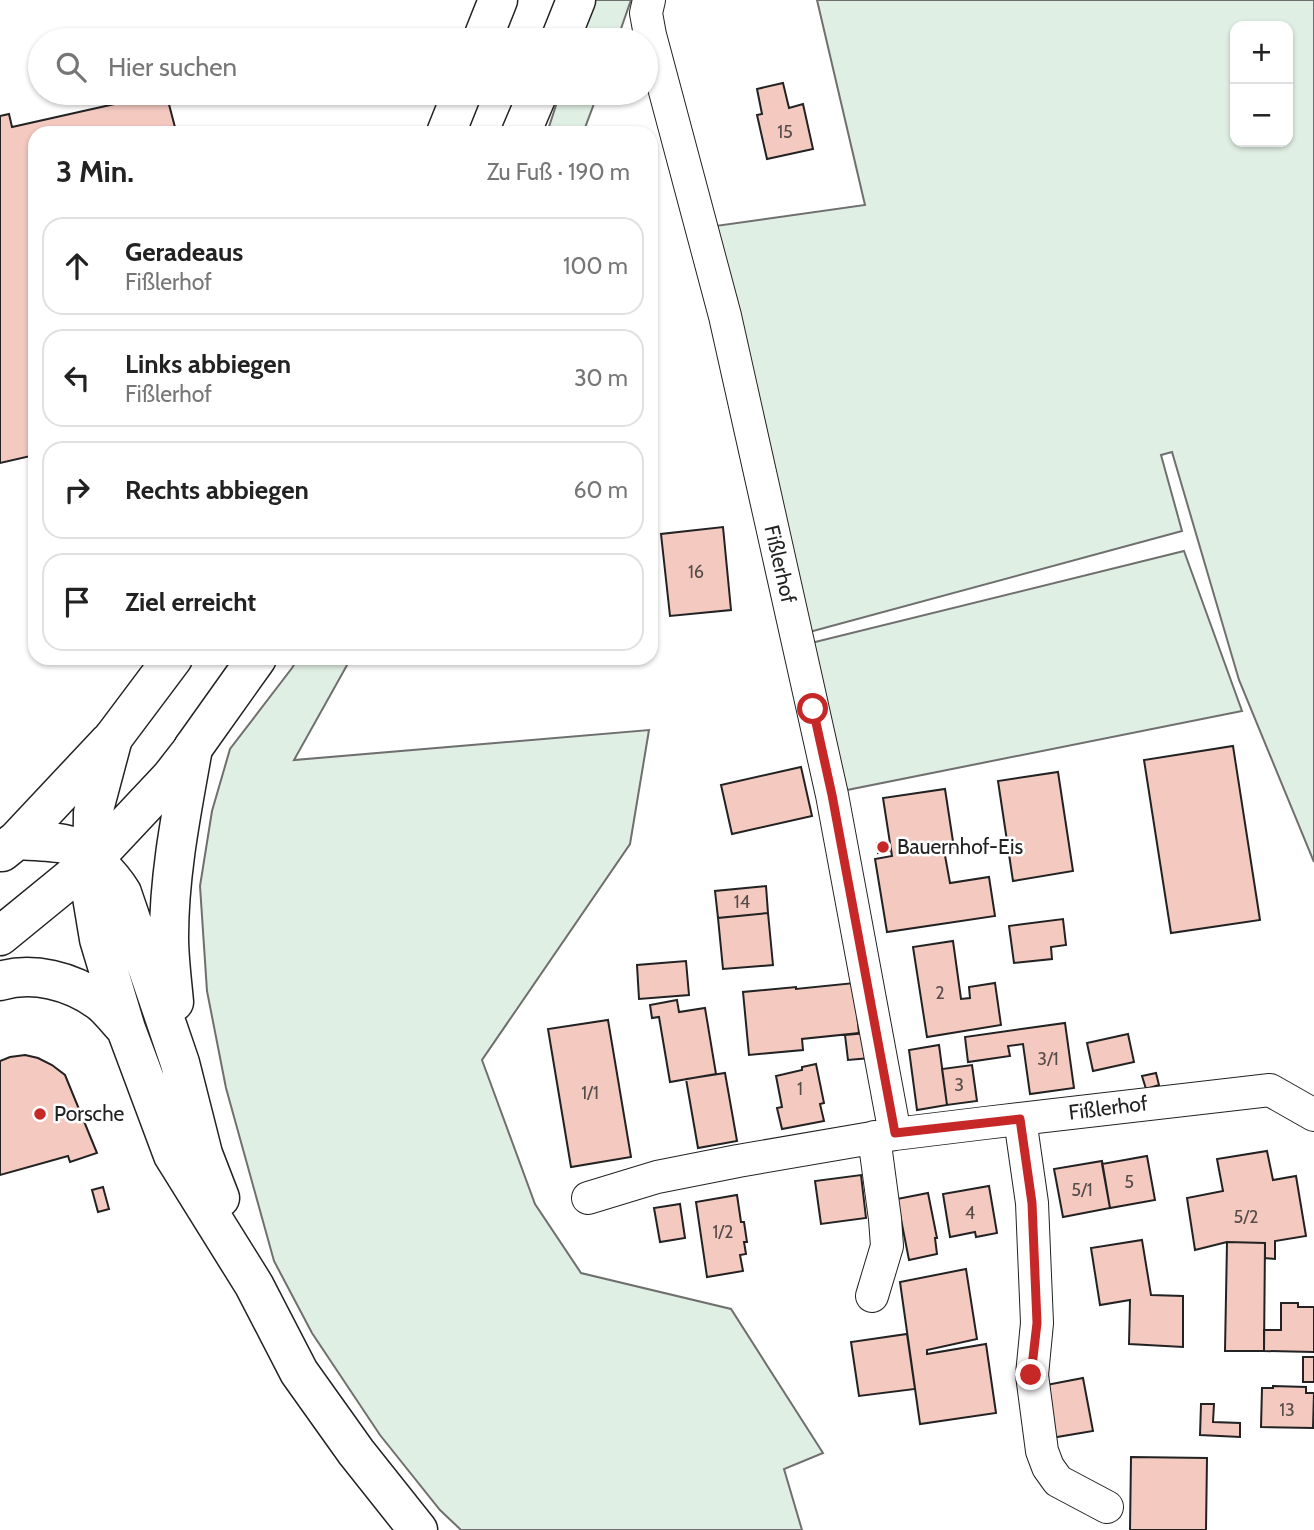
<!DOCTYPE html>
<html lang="de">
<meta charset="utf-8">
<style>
body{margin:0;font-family:Cabin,sans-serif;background:#f2f2f2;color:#222}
.controls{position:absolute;right:21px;top:21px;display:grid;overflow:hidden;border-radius:14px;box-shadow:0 2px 5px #0004}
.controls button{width:63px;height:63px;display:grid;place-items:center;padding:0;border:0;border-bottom:2px solid #e0e0e0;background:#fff;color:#222;font:35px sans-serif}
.stop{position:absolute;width:21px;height:21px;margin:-16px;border:5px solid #c62828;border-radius:50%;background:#fff}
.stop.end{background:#c62828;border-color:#fff;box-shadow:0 2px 7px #0008}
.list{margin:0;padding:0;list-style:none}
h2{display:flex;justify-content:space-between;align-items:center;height:91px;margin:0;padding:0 28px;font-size:30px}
h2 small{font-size:23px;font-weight:400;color:#767676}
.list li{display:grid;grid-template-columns:46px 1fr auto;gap:21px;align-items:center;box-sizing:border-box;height:98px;margin:0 14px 14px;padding:0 14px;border:2px solid #e0e0e0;border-radius:21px}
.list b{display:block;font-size:26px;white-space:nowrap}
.list p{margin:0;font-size:23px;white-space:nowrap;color:#767676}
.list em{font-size:23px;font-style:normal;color:#767676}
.icon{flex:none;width:38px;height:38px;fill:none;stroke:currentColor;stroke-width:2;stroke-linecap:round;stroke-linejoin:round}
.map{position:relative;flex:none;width:1314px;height:1530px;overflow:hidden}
.search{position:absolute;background:#fff;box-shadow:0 2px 5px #0004;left:28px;top:28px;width:630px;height:77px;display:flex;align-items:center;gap:18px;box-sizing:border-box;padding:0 24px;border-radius:38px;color:#767676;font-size:26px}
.panel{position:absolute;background:#fff;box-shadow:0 2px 5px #0004;left:28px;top:126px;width:630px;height:539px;border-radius:21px}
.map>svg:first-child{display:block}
</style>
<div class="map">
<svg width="1314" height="1530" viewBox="0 0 1314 1530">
<rect width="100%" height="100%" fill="#fff"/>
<path fill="#e0efe3" stroke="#6f6f6f" stroke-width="2" fill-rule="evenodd" d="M591,0H631L617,40H577Z
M817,0H1314V862L1239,680L1172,452L1161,455L1182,531L802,634L701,228L865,205ZM1235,26H1288V142H1235Z
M560,93H598L583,133H547Z
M1184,551L1242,711L842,791L807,644Z
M298,658H351L294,760L649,730L630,844L482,1060L535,1204L581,1273L731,1309L823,1453L784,1469L802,1530H461L440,1510L380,1435L312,1333L274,1261L226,1088L207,991L200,886L212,811L230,749L292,668Z"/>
<path fill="#f3c9c0" stroke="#222" stroke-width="2" d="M783,83L789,108L803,104L813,149L767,159L757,115L762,114L757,89Z
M136,93H166L176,131L187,129L188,133H35V455L0,463V116L9,114L12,127L137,99Z
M723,527L731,610L670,616L661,534Z
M1233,746L1260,920L1171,933L1144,760Z
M801,767L812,816L732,834L721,785Z
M1058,772L1073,871L1013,881L998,781Z
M945,789L954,848L944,850L950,883L989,877L995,916L887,932L875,859L892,856L883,798Z
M888,842L889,851L878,853L877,843Z
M766,886L768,913L718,918L715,891Z
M768,913L773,965L723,969L718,918Z
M1063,919L1066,945L1051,947L1052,959L1014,963L1009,926Z
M953,941L961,999L970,998L969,987L995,983L1001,1025L927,1037L913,947Z
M686,961L689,995L639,999L637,965Z
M854,983L859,1033L802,1039L803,1050L749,1055L743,992L796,987V989Z
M677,1000L679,1012L705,1008L716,1074L670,1082L659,1017L652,1018L650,1005Z
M608,1020L631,1157L571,1167L548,1029Z
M1065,1023L1074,1088L1030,1094L1023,1044L1008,1046L1010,1056L968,1062L965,1037Z
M867,1033L870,1058L848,1060L845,1035Z
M1128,1034L1134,1062L1093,1071L1087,1043Z
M939,1045L947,1105L917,1110L909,1050Z
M25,1055L38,1058L52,1065L65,1075L97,1153L70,1162L68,1156L0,1175V1061L10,1057Z
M816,1064L824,1103L820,1104L824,1121L782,1129L777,1108L782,1107L776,1076L802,1070V1067Z
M972,1065L977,1101L947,1105L942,1069Z
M725,1073L737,1141L698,1148L686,1079Z
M1156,1073L1159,1085L1146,1089L1142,1076Z
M1267,1151L1273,1180L1296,1176L1306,1236L1275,1241V1259L1265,1258V1243L1227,1242L1195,1250L1187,1198L1223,1191L1217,1159Z
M1147,1156L1155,1200L1110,1208L1102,1164Z
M1102,1161L1110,1208L1063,1217L1054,1169Z
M861,1175L866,1218L821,1224L815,1181Z
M989,1186L997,1233L976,1237L975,1232L950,1237L943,1194Z
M103,1187L109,1209L98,1212L92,1190Z
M928,1193L937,1238H935L937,1254L909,1260L897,1199Z
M737,1195L741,1222H744L747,1242H744L746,1254L740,1255L743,1271L707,1277L696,1202Z
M680,1204L685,1238L660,1242L654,1208Z
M1142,1240L1151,1295L1183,1296V1347L1129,1344L1130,1300L1100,1305L1091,1248Z
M1227,1242L1265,1243L1264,1351H1225Z
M966,1269L977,1339L927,1350V1354L986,1344L996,1413L920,1424L900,1282Z
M1281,1303H1298V1307H1314V1352L1264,1351V1330H1281Z
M907,1334L915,1389L859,1396L851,1342Z
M1303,1357H1314V1382H1303Z
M1083,1378L1093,1431L1051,1438L1041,1386Z
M1273,1386L1306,1387V1393H1314L1313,1428L1261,1427L1262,1388H1273Z
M1201,1404H1214L1213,1422L1240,1423V1437L1200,1435Z
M1131,1457L1207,1458L1206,1530H1130Z"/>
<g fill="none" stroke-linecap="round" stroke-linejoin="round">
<g stroke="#222" stroke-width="34">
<path id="minor" d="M649,0L646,13L650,35L725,316L799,647L832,795L895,1134
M1020,1119L1032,1203L1037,1323L1032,1375L1042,1451L1048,1467L1058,1481L1107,1507
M588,1198L657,1177L738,1161L895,1134L985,1123L1270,1090L1314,1115
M872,1296L887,1246L885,1219L874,1137"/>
</g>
<g stroke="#222" stroke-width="41">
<path id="major" d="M113,738L93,813L92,897L99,939L126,1029L173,1155L254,1285L299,1372L356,1452L418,1530
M17,840C30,841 56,841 68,845C88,851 112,876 122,893L180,1063L203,1154L220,1198
M2,852L17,840L109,742
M0,936L93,860L171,777L192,750
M0,981C33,971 71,981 99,1001C109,1008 117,1020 126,1029
M174,1002C172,980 169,958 169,937C169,873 182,810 193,748"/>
</g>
<g stroke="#222" stroke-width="41">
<path id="highway" d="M482,40L498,0
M560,40L576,0
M446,133L462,93
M521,133L538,93
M113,738L173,658
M193,748L257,658"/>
</g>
<use href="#minor" stroke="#fff" stroke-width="32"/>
<use href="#major" stroke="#fff" stroke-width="38"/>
<use href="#highway" stroke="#fff" stroke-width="38"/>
</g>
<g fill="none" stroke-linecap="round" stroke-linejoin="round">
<path stroke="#c62828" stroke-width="9" d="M813,709L832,795L895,1133L1020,1119L1032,1203L1037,1323L1031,1375"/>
</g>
<g fill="#c62828" stroke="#fff" stroke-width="2.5">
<circle cx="883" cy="847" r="7"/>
<circle cx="40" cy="1114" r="7"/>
</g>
<g text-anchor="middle" stroke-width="5" stroke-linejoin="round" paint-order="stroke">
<g font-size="18" fill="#564c4a">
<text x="785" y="138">15</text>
<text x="696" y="578">16</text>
<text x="742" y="908">14</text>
<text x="940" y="999">2</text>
<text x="1048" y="1065">3/1</text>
<text x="959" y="1091">3</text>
<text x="800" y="1095">1</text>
<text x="590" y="1099">1/1</text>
<text x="1129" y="1188">5</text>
<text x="1082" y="1196">5/1</text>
<text x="970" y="1219">4</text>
<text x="1246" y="1223">5/2</text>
<text x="723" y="1238">1/2</text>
<text x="1287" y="1416">13</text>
</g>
<g font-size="21" fill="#222" stroke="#fff">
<text transform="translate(780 564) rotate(77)" y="7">Fißlerhof</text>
<text transform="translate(1108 1108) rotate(-7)" y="7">Fißlerhof</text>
</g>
<g font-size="21" fill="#222" stroke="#fff" text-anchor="start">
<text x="897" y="854">Bauernhof-Eis</text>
<text x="54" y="1121">Porsche</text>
</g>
</g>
</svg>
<div class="controls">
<button>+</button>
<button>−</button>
</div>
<div class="stop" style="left:813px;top:709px"></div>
<div class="stop end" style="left:1031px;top:1375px"></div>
<div class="search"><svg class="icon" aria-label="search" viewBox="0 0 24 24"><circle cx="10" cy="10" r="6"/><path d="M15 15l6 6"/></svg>Hier suchen</div>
<section class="panel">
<h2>3 Min.<small>Zu Fuß · 190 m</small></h2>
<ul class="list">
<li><svg class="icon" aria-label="ahead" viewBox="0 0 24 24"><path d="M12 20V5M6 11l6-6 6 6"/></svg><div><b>Geradeaus</b><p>Fißlerhof</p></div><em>100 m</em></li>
<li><svg class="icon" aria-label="left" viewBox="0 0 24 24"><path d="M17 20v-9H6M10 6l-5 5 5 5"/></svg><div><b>Links abbiegen</b><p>Fißlerhof</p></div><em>30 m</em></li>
<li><svg class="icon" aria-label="right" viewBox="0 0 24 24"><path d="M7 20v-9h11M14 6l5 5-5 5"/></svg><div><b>Rechts abbiegen</b></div><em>60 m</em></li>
<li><svg class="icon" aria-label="arrive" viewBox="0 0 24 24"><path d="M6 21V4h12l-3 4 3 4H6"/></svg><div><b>Ziel erreicht</b></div></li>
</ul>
</section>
</div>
